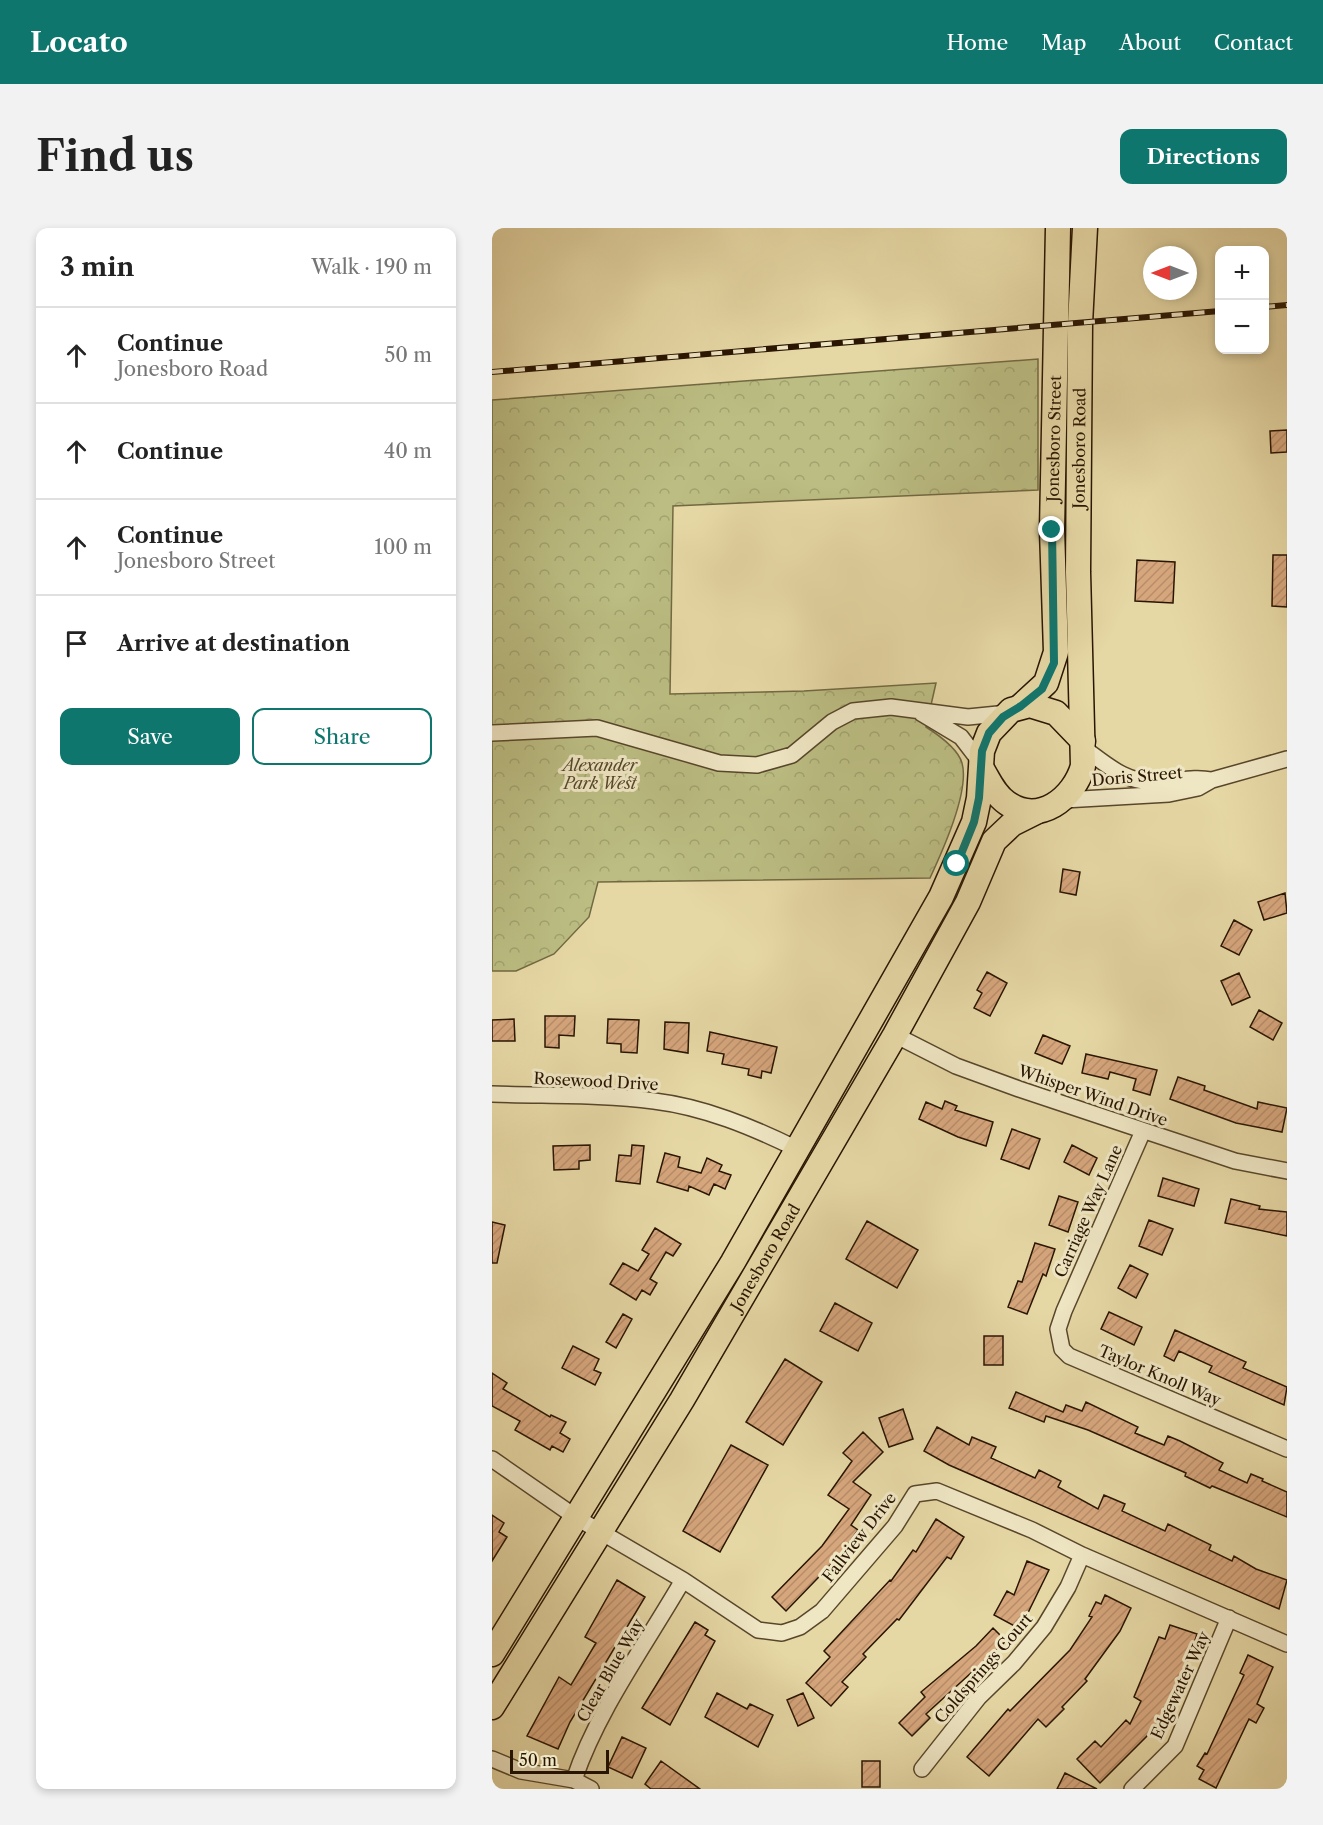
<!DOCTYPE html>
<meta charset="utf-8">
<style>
body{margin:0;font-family:"Libre Caslon Text",serif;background:#f2f2f2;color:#222}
.controls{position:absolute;right:18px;top:18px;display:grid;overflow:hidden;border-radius:12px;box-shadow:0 3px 9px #0003}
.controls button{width:54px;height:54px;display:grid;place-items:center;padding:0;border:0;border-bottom:2px solid #e0e0e0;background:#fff;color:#222;font:30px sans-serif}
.compass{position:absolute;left:651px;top:18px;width:54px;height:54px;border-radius:50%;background:#fff;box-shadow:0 3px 9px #0003;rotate:270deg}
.scale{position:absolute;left:18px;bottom:15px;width:99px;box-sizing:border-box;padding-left:6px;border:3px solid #291502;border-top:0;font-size:16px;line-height:21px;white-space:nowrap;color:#291502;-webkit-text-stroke:4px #efe6c4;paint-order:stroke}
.stop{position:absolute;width:18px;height:18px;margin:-14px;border:4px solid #0f766e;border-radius:50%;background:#fff}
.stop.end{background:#0f766e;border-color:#fff;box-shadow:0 2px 6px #0008}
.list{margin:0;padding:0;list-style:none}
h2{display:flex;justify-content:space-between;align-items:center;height:78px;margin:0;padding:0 24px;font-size:26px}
h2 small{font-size:20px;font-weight:400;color:#767676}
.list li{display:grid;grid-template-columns:39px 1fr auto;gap:18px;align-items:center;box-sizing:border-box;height:96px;padding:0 24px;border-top:2px solid #e0e0e0}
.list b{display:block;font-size:22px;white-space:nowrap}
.list p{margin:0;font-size:20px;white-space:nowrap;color:#767676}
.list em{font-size:20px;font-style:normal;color:#767676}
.actions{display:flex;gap:12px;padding:18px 24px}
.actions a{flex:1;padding:14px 0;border:2px solid #0f766e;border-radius:12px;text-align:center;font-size:21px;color:#0f766e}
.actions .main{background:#0f766e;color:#fff}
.icon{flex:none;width:33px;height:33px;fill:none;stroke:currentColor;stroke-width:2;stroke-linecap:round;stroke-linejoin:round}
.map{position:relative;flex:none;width:795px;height:1561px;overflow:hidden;border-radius:12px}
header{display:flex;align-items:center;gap:36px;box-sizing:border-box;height:84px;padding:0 30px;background:#0f766e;color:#fff}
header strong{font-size:28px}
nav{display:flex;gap:33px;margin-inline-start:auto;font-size:21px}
.intro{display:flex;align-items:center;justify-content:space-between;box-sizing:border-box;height:144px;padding:0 36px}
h1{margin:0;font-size:42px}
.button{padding:15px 27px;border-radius:12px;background:#0f766e;color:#fff;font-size:21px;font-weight:700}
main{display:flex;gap:36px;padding:0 36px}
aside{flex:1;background:#fff;border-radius:12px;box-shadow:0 3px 9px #0003}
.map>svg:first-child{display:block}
</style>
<header>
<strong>Locato</strong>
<nav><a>Home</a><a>Map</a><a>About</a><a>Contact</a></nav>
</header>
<div class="intro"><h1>Find us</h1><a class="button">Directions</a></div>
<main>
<aside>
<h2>3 min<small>Walk · 190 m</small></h2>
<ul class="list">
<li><svg class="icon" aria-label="ahead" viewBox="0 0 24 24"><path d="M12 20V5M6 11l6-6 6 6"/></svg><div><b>Continue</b><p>Jonesboro Road</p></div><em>50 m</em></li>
<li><svg class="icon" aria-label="ahead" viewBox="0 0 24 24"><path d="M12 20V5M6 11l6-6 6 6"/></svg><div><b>Continue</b></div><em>40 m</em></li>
<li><svg class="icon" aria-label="ahead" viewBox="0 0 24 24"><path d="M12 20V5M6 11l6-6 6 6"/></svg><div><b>Continue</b><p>Jonesboro Street</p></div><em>100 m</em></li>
<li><svg class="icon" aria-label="arrive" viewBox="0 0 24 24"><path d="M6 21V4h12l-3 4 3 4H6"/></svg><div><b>Arrive at destination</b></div></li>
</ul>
<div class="actions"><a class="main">Save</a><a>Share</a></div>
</aside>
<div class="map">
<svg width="795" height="1561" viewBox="0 0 795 1561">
<defs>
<pattern id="forest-crowns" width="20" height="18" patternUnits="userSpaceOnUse" patternTransform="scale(1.5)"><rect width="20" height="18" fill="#bbbd82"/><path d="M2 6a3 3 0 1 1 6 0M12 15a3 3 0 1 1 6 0" fill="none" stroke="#a1a26f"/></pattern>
<pattern id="building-hatch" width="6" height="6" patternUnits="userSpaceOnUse" patternTransform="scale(1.5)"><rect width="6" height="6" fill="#d6a67d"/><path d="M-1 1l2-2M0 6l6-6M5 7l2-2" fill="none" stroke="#b88e6a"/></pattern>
</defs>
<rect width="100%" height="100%" fill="#e6d8a5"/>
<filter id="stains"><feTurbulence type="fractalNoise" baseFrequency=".00333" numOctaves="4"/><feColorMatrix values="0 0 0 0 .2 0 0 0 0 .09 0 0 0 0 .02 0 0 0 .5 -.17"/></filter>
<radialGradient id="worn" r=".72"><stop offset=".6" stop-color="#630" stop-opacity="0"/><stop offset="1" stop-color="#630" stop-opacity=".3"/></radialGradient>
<path fill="url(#forest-crowns)" stroke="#726942" stroke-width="1.5" d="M546,131V262L181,278L178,466L312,463L444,455L434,499C445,506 466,521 470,535C478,563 450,624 438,650L106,654L97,689L62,726L24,743H0V172Z"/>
<path fill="url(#building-hatch)" stroke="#291502" stroke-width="1.5" d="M795,202V224L779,225L778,203Z
M781,327H795V379L780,378Z
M645,332L683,334L681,375L643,373Z
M571,641L588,644L584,667L568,664Z
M793,665L795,685L772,692L766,674Z
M742,692L760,702L747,727L729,718Z
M495,744L515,755L498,788L482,780L490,765L485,762Z
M747,745L758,769L740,777L729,753Z
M767,782L790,795L781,812L758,799Z
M53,788H83L82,808L67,807V820L53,819Z
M22,791L23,813H0V792Z
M116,791L147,792L145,825L129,824V816L115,815Z
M173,794L197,795L196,825L172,821Z
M218,804L285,819L279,845L270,843L269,850L256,847L257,841L230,836L232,826L215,823Z
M551,807L578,818L570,836L543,825Z
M594,826L665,842L658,867L641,862L644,851L618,844L616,851L590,845Z
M686,849L713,858L712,862L765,881L766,874L795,880L790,904L744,895L678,871Z
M453,873L465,878L463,882L501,894L494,918L466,909L427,891L434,874L450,881Z
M520,901L548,911L537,941L509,931Z
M98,917V932L87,933V941L62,942L61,918Z
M140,917L152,918L148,956L124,953L127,927L139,928Z
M580,917L605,930L597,947L572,934Z
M173,925L188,929L186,939L209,945L215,930L230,937L227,943L239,947L233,961L222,956L217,967L197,958L196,963L165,954Z
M671,950L707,961L702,978L666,968Z
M567,968L586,974L576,1004L557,997Z
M739,971L768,978L767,981L795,984V1008L733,995Z
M657,992L681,1001L670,1027L647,1018Z
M375,993L426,1022L405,1060L354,1031Z
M0,994L13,997L5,1035H0Z
M163,1000L189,1016L181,1028L174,1024L158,1051L165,1055L158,1067L150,1062L144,1072L118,1056L131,1035L146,1043L157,1026L150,1022Z
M543,1015L563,1021L554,1048L551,1046L535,1086L516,1079L526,1053L530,1054Z
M638,1037L656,1046L644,1070L626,1060Z
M343,1075L380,1095L366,1123L328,1103Z
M617,1084L650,1099L642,1117L609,1101Z
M131,1086L140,1091L124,1120L114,1114Z
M683,1102L754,1134L751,1140L795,1159L792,1177L717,1144L720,1138L687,1123L682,1133L672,1128Z
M492,1108H511V1137H492Z
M81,1118L107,1131L102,1142L109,1145L103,1157L70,1140Z
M293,1131L330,1154L291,1217L254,1194Z
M0,1145L15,1155L11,1161L58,1189L59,1187L74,1194L68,1205L78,1211L71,1224L60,1218L58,1222L23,1202L28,1193L0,1178Z
M524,1164L571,1184L574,1177L590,1183L594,1174L646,1199L643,1205L672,1217L676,1208L688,1213L731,1235L727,1242L755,1255L759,1246L771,1251L770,1253L795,1264V1289L720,1258L718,1260L693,1248L694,1245L596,1202L554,1188L552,1194L517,1180Z
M411,1181L421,1211L397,1219L387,1190Z
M445,1199L477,1217L480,1209L504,1219L499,1230L543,1250L547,1242L569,1253L566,1259L606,1281L612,1267L633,1276L630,1283L673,1303L676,1296L719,1317L717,1322L740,1333L742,1328L764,1341L795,1352L787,1381L457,1237L432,1223Z
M371,1204L391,1224L361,1254L379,1267L359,1297L366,1302L350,1325L294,1383L280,1369L330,1318L357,1281L336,1267L360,1233L351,1225Z
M239,1217L276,1237L228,1324L191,1303Z
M0,1287L12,1295L7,1304L15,1309L0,1333Z
M444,1291L472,1309L459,1331L455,1329L407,1392L405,1391L371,1426L374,1429L350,1454L356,1459L339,1478L314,1455L338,1429L332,1423L398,1352L399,1353L421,1322L424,1324Z
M535,1333L557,1342L528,1401L502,1387L515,1363L522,1367Z
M125,1352L153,1369L78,1494L66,1521L35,1508L67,1449L79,1457L104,1415L93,1409Z
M613,1367L639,1380L628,1403L593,1451L595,1453L570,1479L572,1481L554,1499L546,1491L497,1548L475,1529L516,1481L518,1483L578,1422L600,1389L597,1388L604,1374L609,1376Z
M203,1394L216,1402L213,1407L223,1413L178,1497L150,1480Z
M678,1397L705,1406L698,1428L665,1498L608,1555L585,1531L603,1513L609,1519L634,1492L638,1496L649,1473L642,1469L667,1409L673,1411Z
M501,1400L514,1413L434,1486L438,1490L420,1508L407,1495L433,1469L429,1464L484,1418Z
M756,1427L781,1439L765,1476L772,1480L764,1495L757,1491L724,1560L707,1551L712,1542L705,1538L713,1525L715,1526L752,1447L748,1445Z
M225,1465L255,1481L258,1476L281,1487L266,1519L213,1489Z
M311,1465L322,1490L306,1498L295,1472Z
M130,1509L154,1520L140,1550L116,1539Z
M169,1533L208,1561H159L153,1556Z
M370,1533H388V1559H370Z
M573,1545L605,1561H565Z"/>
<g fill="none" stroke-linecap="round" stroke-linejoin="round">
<g stroke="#58462b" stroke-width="18">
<path id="street" d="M429,485L469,509L489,535
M0,505L105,500L227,535L265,537L300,527L340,494L361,483L399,479L476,489L516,485
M593,521C615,537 634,555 664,554C684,554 700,548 720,552
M572,572L677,566L706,560L720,552L795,531
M403,807L464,838L527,861L743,933L795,943
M0,866C53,868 109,866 162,873C212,879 260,899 305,921
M651,903L572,1083L566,1101L570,1121L577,1128L795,1221
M0,1231L85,1290L191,1352L266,1402L290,1405L308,1399L330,1383L403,1298L423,1266L445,1263L540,1302L590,1327L795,1416
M0,1531L29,1543L82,1552L99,1561
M430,1541L487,1469L522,1435L552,1399L576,1359L590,1327
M82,1552C105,1483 154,1416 191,1352
M640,1561L683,1518L737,1390"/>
</g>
<g stroke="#291502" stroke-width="27">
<g id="primary">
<path id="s1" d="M529,478L554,455L564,424L560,302L566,0"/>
<path id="s2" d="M490,541C497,553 503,567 515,575C547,598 582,570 591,538L586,344L588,96L593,0"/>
<path d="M0,1426L241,1034L449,669L482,594L487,570L490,523L497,505L519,482L538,477L564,485L591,513"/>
<path id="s3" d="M0,1479L190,1172L403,807L476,674L502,613L520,596L544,584"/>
</g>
</g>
<use href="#street" stroke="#efe6c4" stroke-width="15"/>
<use href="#primary" stroke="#e6d8a5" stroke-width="24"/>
<g stroke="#291502" stroke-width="6">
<path id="rail" d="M772,79L795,77
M0,144L728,83"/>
</g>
<use href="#rail" stroke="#efe6c4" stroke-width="4" stroke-dasharray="11" stroke-linecap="butt"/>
</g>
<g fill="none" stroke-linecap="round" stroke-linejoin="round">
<path stroke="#0f766e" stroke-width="8" d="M465,636L482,594L487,570L490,523L497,505L511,489L529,478L550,461L562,435L560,302"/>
</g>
<g text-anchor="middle" stroke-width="6" stroke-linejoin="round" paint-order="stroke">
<g font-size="16" fill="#291502" stroke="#efe6c4">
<text dy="6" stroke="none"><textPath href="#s1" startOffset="280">Jonesboro Street</textPath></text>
<text dy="6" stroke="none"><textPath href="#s2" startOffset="460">Jonesboro Road</textPath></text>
<text transform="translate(645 548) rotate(-5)" y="6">Doris Street</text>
<text transform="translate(104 853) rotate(3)" y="6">Rosewood Drive</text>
<text transform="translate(601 867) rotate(19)" y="6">Whisper Wind Drive</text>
<text transform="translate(596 983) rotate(-66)" y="6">Carriage Way Lane</text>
<text dy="6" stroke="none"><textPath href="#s3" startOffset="526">Jonesboro Road</textPath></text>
<text transform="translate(668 1147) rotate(23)" y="6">Taylor Knoll Way</text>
<text transform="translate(367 1309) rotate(-52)" y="6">Fallview Drive</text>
<text transform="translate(491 1440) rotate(-49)" y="6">Coldsprings Court</text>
<text transform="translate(118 1442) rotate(-60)" y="6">Clear Blue Way</text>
<text transform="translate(688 1457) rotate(-65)" y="6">Edgewater Way</text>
</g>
<g font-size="16" font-style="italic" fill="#554728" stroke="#efe6c4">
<text x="108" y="543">Alexander<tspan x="108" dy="18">Park West</tspan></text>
</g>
</g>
<rect width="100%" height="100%" filter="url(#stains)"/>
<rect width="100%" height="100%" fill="url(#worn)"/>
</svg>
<div class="controls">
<button>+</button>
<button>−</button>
</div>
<svg class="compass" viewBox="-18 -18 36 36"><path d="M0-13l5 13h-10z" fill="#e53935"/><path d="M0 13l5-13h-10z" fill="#767676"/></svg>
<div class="scale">50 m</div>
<div class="stop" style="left:465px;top:636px"></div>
<div class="stop end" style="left:560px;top:302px"></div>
</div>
</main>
